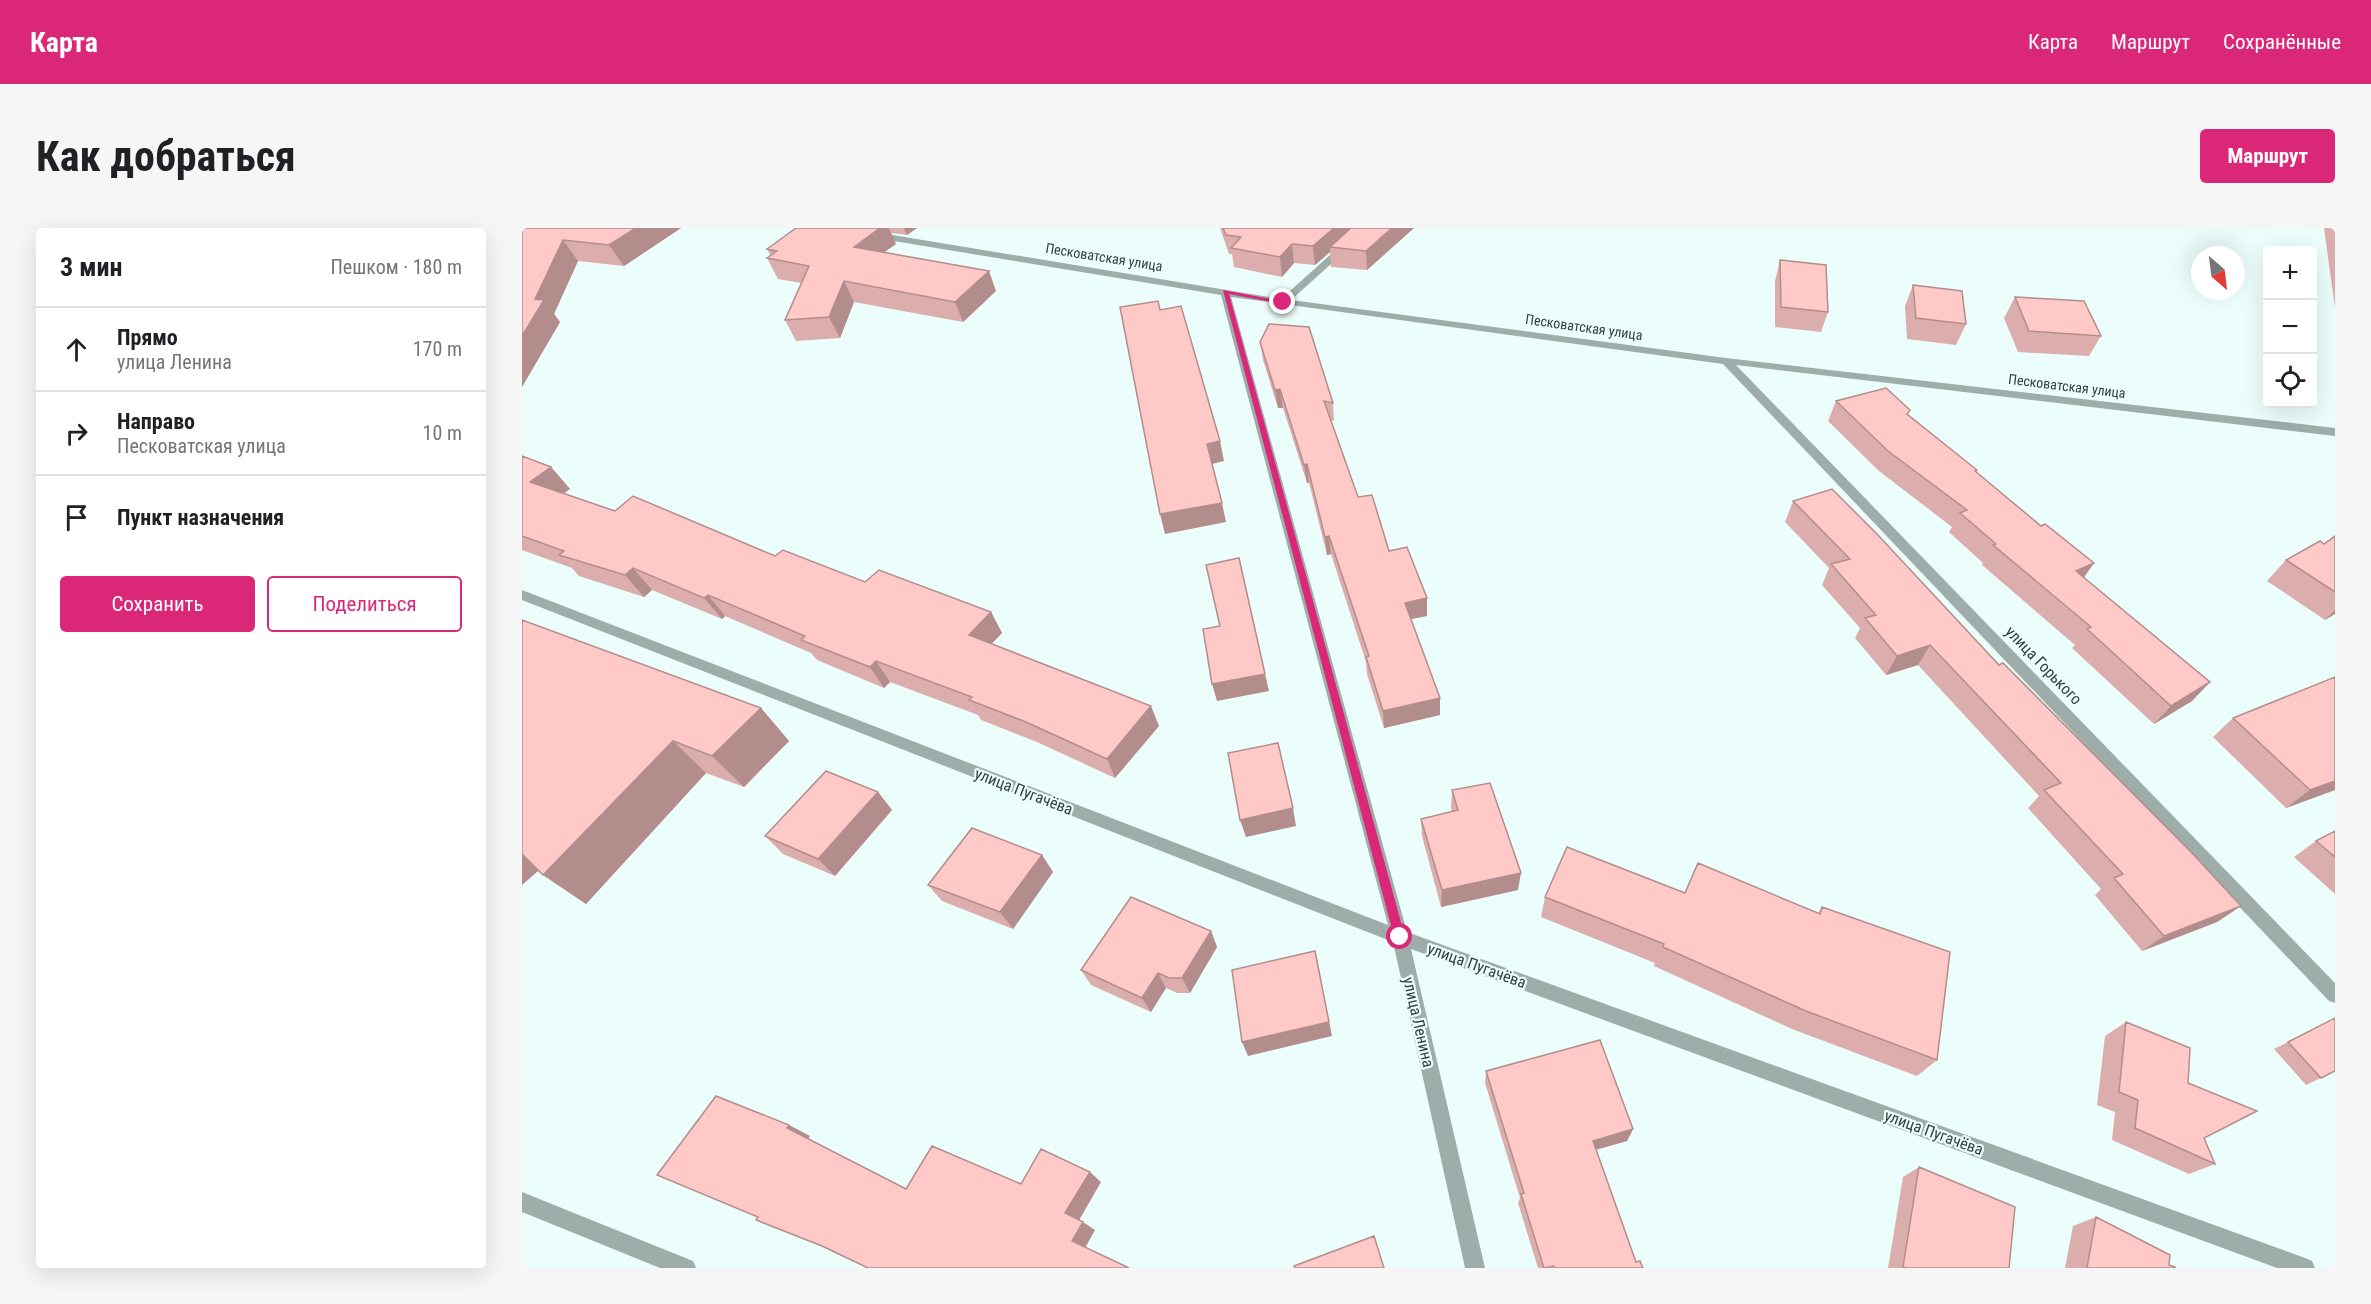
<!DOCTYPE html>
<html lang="ru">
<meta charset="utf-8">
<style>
body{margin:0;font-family:"Roboto Condensed",sans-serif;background:#f6f6f6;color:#202124}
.controls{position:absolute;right:18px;top:18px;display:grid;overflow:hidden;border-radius:6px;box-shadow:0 6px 24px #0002}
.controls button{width:54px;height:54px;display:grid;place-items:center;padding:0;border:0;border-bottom:2px solid #e0e0e0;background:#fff;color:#202124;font:30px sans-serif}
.compass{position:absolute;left:1669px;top:18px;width:54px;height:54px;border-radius:50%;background:#fff;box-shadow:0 6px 24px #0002;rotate:152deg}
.stop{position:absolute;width:18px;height:18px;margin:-14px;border:4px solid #db2777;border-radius:50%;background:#fff}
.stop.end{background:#db2777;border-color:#fff;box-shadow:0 2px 6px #0008}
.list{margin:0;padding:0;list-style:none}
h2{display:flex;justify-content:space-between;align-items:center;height:78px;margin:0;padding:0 24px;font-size:26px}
h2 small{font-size:20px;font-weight:400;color:#757577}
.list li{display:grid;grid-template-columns:39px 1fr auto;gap:18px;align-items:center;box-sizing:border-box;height:84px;padding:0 24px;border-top:2px solid #e0e0e0}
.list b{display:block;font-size:22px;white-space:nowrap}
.list p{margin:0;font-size:20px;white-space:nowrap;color:#757577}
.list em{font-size:20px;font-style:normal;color:#757577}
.actions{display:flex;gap:12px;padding:18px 24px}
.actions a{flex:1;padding:14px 0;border:2px solid #db2777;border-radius:6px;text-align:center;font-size:21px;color:#db2777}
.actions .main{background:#db2777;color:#fff}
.icon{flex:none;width:33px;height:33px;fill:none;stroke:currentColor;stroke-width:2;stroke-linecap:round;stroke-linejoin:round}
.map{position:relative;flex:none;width:1813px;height:1040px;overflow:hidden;border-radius:6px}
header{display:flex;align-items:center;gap:36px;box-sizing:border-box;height:84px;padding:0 30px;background:#db2777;color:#fff}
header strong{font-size:28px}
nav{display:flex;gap:33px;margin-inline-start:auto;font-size:21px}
.intro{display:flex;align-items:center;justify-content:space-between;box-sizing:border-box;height:144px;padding:0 36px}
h1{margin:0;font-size:42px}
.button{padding:15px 27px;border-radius:6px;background:#db2777;color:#fff;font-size:21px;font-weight:700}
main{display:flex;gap:36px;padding:0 36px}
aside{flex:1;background:#fff;border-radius:6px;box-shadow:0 6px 24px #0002}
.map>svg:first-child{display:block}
</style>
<header>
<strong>Карта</strong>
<nav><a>Карта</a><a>Маршрут</a><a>Сохранённые</a></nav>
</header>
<div class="intro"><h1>Как добраться</h1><a class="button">Маршрут</a></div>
<main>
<aside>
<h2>3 мин<small>Пешком · 180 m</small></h2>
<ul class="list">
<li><svg class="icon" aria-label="ahead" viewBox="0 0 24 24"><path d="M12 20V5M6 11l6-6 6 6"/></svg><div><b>Прямо</b><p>улица Ленина</p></div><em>170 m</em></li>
<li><svg class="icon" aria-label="right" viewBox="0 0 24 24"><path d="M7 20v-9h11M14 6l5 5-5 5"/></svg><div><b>Направо</b><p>Песковатская улица</p></div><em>10 m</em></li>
<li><svg class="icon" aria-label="arrive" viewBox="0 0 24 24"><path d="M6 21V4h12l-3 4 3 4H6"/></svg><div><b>Пункт назначения</b></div></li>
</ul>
<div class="actions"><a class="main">Сохранить</a><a>Поделиться</a></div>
</aside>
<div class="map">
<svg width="1813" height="1040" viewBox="0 0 1813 1040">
<rect width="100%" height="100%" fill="#ecfefb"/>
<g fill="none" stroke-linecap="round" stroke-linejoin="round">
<path fill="#9fadaa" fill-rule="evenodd" d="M306,0H328L759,71L838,0H849L769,72L1204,130L1813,200V208L1214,137L1813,755V775L1807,773L1201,136L709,69L885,704L1783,1030L1790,1033L1793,1040H1755L889,721L963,1040H943L871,714L0,372V362L866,697L699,67L311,3Z
M0,964L171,1033L174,1040H138L0,984Z"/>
</g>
<path fill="#dbadac" d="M0,0H159L102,38L56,33L32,86L38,94L0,159Z
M274,0H395L385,7L369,5L374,16L362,24L474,63L441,94L332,74L318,110L274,113L263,92L279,55L256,51L245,30L249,28L245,21Z
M698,0H892L845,42L809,39L808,24L793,37L772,35L760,49L712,39L710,26H707Z
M1802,0H1813V80Z
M1258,32L1306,84L1299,104L1253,99V53Z
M1391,57L1444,96L1434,117L1385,111L1383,78Z
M1493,69L1579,108L1567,128L1496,124L1482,90Z
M738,114L811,175L812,193L809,192L836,269L905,388L889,391L918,487L862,500L845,446L844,434L809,326L805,327L787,255H785L761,180H756L741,132Z
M1314,173L1386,187L1455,242L1454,244L1519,298L1572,335L1562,350L1688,454L1670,473L1632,496L1550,420L1553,417L1460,337L1461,335L1427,304L1430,299L1357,243L1306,193Z
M0,228L29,239L48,261L42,265L93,283L343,354L469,384L480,405L469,416L637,498L593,550L515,514L459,492L456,487L368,454L362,460L295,432L289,425L203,388L200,391L130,362L122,369L57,348L50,340L0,322Z
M1271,273L1477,437L1719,678L1695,694L1620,723L1573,667L1579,661L1506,580L1517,568L1396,437L1364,447L1333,410L1338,400L1300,357L1307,340L1263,294Z
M1813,308V386L1803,392L1745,353L1764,332L1802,316Z
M0,392L239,480L267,513L222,559L184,545L64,676L21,647L16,642L0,657Z
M1711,490L1813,562L1764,580L1691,509Z
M930,562L996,662L919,679L900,608L899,591L930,584L929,580Z
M356,564L370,582L313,648L261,626L243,608Z
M1813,603V666L1772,629L1794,613Z
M520,627L531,644L491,701L420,673L406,657Z
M1176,635L1296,685L1300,679L1415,832L1395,848L1270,801L1132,738L1133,735L1019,689L1023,669L1163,665Z
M689,703L695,719L668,765H655L644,760L629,784L569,757L559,742Z
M1813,790L1799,850L1784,857L1752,821Z
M1604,794L1666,855L1682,910L1693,936L1667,946L1590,912L1593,884L1575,877L1583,808Z
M964,843L1111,901L1105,913L1074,922L1114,1034L1121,1040H1016L996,975L998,970L963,855Z
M1397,939L1487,1040H1366L1381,949Z
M1574,989L1647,1037L1653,1040H1543L1551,998Z"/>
<path fill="#b28d8c" d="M114,0H159L102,38L87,17Z
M358,0H367L374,16L341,39L332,19Z
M382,0H395L385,7Z
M812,0H835L808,19V24L793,37L791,18Z
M870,0H892L845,42L844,23Z
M41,12L56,33L32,86L38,94L0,159V108L13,71Z
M770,16L772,35L760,49L758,29Z
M467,43L474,63L441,94L433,74Z
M322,53L332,74L318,110L307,89Z
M758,161L761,180H756L753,162Z
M698,213L702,233L690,236L685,216Z
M785,236L787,255H785L782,237Z
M29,239L48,261L28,275L8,254Z
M700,275L704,294L643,306L638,286Z
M807,308L809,326L805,327L803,309Z
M1572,335L1558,354L1554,343Z
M111,340L130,362L122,369L103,347Z
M186,367L203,388L200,391L182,370Z
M905,370V388L884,392L883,375Z
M1813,382V386L1803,392Z
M469,384L480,405L458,428L447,407Z
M1408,417L1396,437L1364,447L1375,428Z
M354,433L368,454L362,460L348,439Z
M743,446L747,463L695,473L690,456Z
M1688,454L1670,473L1632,496L1649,478Z
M918,470V487L862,500L861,483Z
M629,478L637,498L593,550L585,531Z
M239,480L267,513L222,559L190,528Z
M151,513L184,545L64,676L21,647Z
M1813,553V562L1764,580L1788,562Z
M356,564L370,582L313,648L296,631Z
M771,580L774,598L724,609L718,592Z
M0,619L24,636L0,657Z
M520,627L531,644L491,701L478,684Z
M999,645L996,662L919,679L920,662Z
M1719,678L1695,694L1620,723L1642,708Z
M689,703L695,719L668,765L660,750Z
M793,723L810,808L726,828L720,814Z
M636,745L644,760L629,784L620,770Z
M267,897L288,908L286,911L265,900Z
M1111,901L1105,913L1065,924L1071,913Z
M568,944L579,954L556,994L543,985Z
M561,994L573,1002L562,1022L550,1013Z"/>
<path fill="#ffc9c8" stroke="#b28d8c" stroke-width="1.5" d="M0,0H114L87,17L41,12L13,71L22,72L0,108Z
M274,0H358L332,19L467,43L433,74L322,53L307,89L263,92L287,38L245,30L255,23L245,21Z
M701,0H812L791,18L770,16L758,29L709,20L719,9L704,7Z
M829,0H870L844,23L808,19Z
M1258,32L1304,37L1306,84L1259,79Z
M1391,57L1440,63L1444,96L1394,90Z
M1493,69L1562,73L1579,108L1507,103Z
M636,73L638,82L659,78L698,213L685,216L700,275L638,286L598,79Z
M747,96L787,99L811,175L802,173L836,269L850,267L867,323L885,319L905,370L883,375L918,470L861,483L844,429L847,428L807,308L803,309L785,236L782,237L758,161L753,162L738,114Z
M1364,160L1388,182L1385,186L1455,242L1453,243L1519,298L1523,296L1572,335L1554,343L1688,454L1649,478L1565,401L1569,399L1471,317L1474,316L1438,285L1445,282L1366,223L1314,173Z
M0,228L29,239L8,254L93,283L111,268L253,328L261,322L343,354L357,342L469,384L447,407L629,478L585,531L504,494L447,472L450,469L354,433L348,439L279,412L283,408L186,367L182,370L111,340L103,347L37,327L42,323L0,308Z
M1310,261L1355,306L1477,437L1481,435L1670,625L1719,678L1642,708L1592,650L1601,646L1522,562L1539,555L1408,417L1375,428L1343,390L1354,387L1309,336L1328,331L1271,273Z
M1813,308V364L1764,332L1798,313L1802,316Z
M717,330L743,446L690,456L681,401L698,398L684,337Z
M0,392L239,480L190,528L151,513L21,647L0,626Z
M1813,449V553L1788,562L1711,490Z
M756,515L771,580L718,592L706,525Z
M304,543L356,564L296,631L243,608Z
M968,555L999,645L920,662L899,591L936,582L930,562Z
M450,600L520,627L478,684L406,657Z
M1813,603V629L1794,613Z
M1045,619L1163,665L1176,635L1298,686L1300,679L1428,724L1415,832L1284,783L1141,719L1142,716L1023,669Z
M609,669L689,703L660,750H647L636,745L620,770L559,742Z
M793,723L807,794L720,814L710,742Z
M1813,790V843L1799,850L1766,814Z
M1604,794L1668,820L1666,855L1735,883L1682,910L1693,936L1613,900L1616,872L1597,864Z
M1078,812L1111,901L1071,913L1114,1034L1118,1033L1121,1040H1033L1032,1038L1022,1040L999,966L1002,965L964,843Z
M194,868L267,897L265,900L384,961L410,918L499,956L519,921L568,944L543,985L561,994L550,1013L607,1040H346L300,1018L234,992L236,989L135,947Z
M1397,939L1493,979L1487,1040H1384L1381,1039Z
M1574,989L1648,1027L1647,1037L1653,1039V1040H1565Z
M852,1008L862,1040H773L772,1038Z"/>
<path fill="#db2777" d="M701,62L764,74L761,76L707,66L883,709L878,714L872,709Z"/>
<g text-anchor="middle" stroke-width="4.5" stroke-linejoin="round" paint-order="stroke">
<g font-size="14" fill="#333f3d" stroke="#ecfefb">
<text transform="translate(582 29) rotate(9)" y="5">Песковатская улица</text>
<text transform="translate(1062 99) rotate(8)" y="5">Песковатская улица</text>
<text transform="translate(1545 158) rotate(7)" y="5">Песковатская улица</text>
</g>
<g font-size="16" fill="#333f3d" stroke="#ecfefb">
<text transform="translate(1522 437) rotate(46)" y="6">улица Горького</text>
<text transform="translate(502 563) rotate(21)" y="6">улица Пугачёва</text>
<text transform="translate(955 737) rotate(20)" y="6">улица Пугачёва</text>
<text transform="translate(897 794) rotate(77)" y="6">улица Ленина</text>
<text transform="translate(1412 904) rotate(20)" y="6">улица Пугачёва</text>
</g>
</g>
</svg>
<div class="controls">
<button>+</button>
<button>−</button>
<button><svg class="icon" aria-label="locate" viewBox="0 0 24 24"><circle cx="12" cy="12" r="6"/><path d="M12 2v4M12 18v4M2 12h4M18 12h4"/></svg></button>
</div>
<svg class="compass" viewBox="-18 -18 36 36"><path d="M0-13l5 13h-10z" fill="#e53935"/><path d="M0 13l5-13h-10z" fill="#757577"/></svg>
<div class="stop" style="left:878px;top:709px"></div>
<div class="stop end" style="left:761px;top:74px"></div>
</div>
</main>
